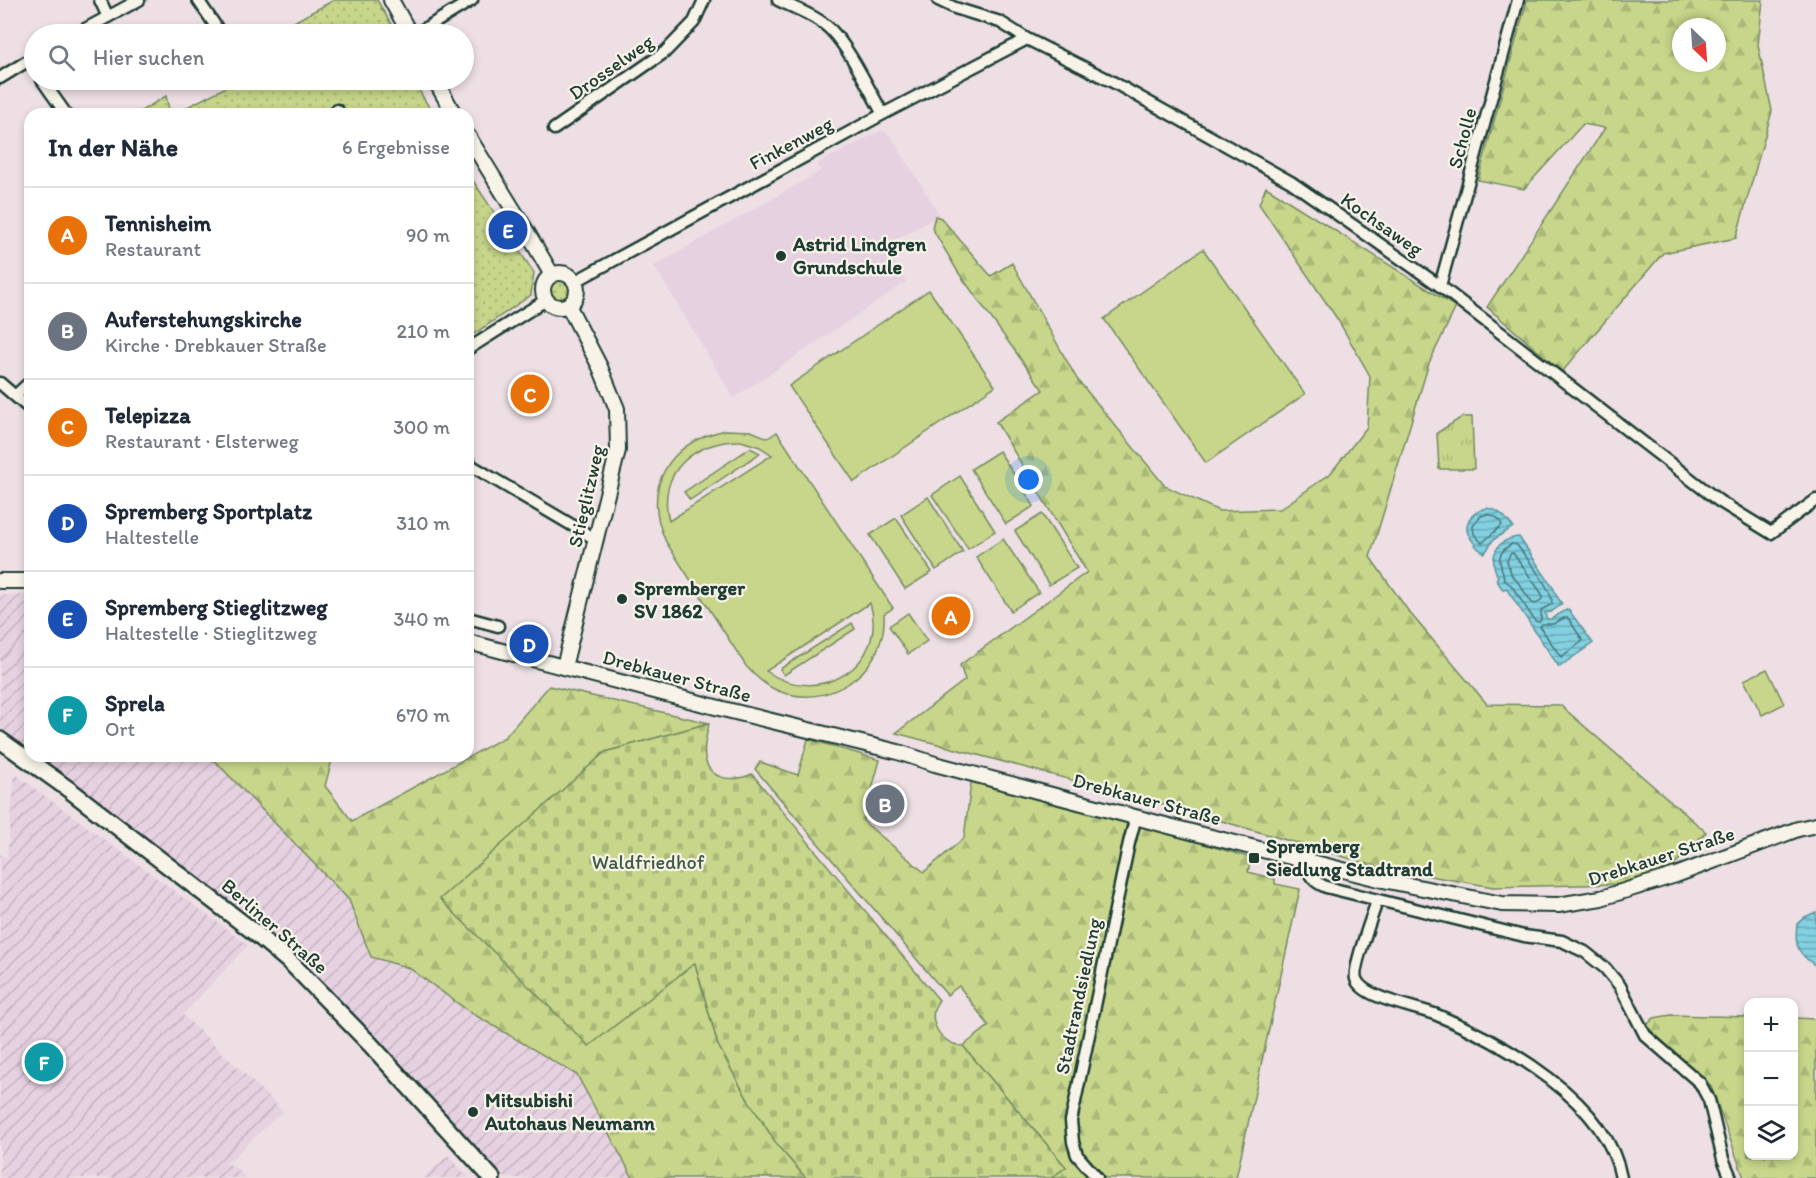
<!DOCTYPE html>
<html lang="de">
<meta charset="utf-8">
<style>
body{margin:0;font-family:Itim,sans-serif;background:#f6f6f7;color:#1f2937}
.controls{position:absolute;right:18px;bottom:18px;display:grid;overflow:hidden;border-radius:12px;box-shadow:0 3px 9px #0003}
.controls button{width:54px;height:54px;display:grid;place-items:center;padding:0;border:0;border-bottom:2px solid #e0e1e3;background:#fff;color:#1f2937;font:30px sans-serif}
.compass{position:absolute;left:1672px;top:18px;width:54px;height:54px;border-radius:50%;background:#fff;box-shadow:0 3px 9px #0003;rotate:155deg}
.you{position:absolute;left:1029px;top:480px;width:21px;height:21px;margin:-15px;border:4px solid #fff;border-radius:50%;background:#1a73e8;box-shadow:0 0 0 9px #1a73e833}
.badge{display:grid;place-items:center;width:39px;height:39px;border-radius:50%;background:#1f3d34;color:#fff;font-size:20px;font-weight:700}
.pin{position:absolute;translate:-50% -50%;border:3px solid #fff;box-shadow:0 2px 6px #0006}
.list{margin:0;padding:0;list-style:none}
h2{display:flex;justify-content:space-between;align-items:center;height:78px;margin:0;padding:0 24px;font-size:26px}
h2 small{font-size:20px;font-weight:400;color:#747a83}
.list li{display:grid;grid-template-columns:39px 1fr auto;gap:18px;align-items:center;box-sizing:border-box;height:96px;padding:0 24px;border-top:2px solid #e0e1e3}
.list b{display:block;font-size:22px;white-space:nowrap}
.list p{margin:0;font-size:20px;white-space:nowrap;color:#747a83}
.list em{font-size:20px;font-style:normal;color:#747a83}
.icon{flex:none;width:33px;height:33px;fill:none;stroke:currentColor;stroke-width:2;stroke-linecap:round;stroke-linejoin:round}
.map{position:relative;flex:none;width:1816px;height:1178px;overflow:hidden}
.search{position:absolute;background:#fff;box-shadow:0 3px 9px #0003;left:24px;top:24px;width:450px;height:66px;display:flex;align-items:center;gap:15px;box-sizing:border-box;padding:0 21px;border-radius:33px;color:#747a83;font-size:22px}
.panel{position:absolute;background:#fff;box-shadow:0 3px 9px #0003;left:24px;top:108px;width:450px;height:654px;border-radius:18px}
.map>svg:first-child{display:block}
</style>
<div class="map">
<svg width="1816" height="1178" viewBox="0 0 1816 1178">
<defs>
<pattern id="industrial-furrows" width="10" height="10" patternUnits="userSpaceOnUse" patternTransform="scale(1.5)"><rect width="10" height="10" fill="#e6d1e1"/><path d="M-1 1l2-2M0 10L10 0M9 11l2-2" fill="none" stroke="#c5b4c2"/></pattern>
<pattern id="grass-dots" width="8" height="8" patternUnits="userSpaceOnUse" patternTransform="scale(1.5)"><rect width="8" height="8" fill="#c7d68a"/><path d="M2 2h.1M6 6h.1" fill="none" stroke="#aab978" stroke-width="1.8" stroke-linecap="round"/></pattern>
<pattern id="forest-firs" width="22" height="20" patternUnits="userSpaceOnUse" patternTransform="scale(1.5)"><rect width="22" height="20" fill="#c7d68a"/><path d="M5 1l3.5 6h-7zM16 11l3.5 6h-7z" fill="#aab978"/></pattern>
<pattern id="cemetery-stones" width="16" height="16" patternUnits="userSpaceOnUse" patternTransform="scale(1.5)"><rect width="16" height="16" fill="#c7d68a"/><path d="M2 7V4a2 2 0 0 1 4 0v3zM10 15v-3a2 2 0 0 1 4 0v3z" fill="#aab978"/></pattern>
<pattern id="park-tufts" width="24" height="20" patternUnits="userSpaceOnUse" patternTransform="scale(1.5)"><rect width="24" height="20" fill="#c7d68a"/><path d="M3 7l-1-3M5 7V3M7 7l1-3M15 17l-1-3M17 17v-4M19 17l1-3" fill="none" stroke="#aab978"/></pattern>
<pattern id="water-rules" width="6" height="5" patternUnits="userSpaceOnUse" patternTransform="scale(1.5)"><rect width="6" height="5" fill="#82d0e1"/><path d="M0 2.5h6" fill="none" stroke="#6aaab7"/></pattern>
</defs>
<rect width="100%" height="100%" fill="#eddfe4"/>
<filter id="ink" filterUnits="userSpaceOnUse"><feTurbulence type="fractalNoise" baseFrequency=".0167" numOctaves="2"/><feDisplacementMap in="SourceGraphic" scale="12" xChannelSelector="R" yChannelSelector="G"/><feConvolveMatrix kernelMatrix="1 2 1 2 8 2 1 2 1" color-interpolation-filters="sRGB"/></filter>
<g filter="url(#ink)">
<path fill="#e6d1e1" d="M882,130L890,135L940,215L884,246L906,282L734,398L654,266L821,171L817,164Z"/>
<path fill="url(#industrial-furrows)" d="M0,595H30V753L0,730Z
M34,756H199L215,761L349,900L371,957L409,968L470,1012L577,1075L633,1178H505L290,953Z
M15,774L248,945L183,1015L283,1111L227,1163L240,1171L246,1178H0V854L7,859Z
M448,1155L469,1178H423Z"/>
<path fill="url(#grass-dots)" stroke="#738a5f" stroke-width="1.5" d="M334,0H377L397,34H272Z
M232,80H413L433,114H174L230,85Z
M166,96L170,114H136Z
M468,173L534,273L531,295L468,338Z
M551 290a9 9 0 1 1 18 0a9 9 0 1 1-18 0Z"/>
<path fill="url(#forest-firs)" stroke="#738a5f" stroke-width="1.5" fill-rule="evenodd" d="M1527,0H1763L1758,45L1772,111L1736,238L1663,253L1562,372L1487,307L1605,128L1583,124L1524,189L1478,180ZM1681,27H1717V63H1681Z
M1266,187L1456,307L1429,363L1370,557L1409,612L1487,704L1560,705L1706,832L1670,869L1621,884L1493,887L1378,867L1198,814L896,733L965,680L960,665L1087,572L996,422L1043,390L958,272L932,228L935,216L941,218L991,276L1012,263L1077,379L1165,486L1219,511L1280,509L1330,474L1367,427L1370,376L1338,320L1259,204Z
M549,686L709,723L605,752L695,963L718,1045L747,1098L778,1146L806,1178H633L577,1075L470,1012L409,968L371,957L349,900L215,761L199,756H333L325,786L352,821L505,737Z
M808,739L880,760L863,821L924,872L964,838L972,775L1251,858L1248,872L1275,879V884L1300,889L1236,1178H1051L1066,1167L963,1046L989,1026L959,986L947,995L755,769L760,762L798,775Z
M1671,1015L1748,1017V1156H1794V1018L1816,1019V1178H1744L1711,1086L1646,1026L1654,1018Z"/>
<path fill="url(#cemetery-stones)" stroke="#738a5f" stroke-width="1.5" d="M709,723C707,735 702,749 706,762C713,782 737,781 752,774L939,1000C924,1019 941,1045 963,1046L1066,1167L1051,1178H806L778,1146L747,1098L718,1045L695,963L589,1046L440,899L605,752Z"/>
<path fill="url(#park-tufts)" stroke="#738a5f" stroke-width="1.5" d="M1462,417H1472L1474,469H1439L1437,433Z"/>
<path fill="#c7d68a" stroke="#738a5f" stroke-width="1.5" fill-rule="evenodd" d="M1203,249L1305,394L1206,463L1104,319Z
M929,290L995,386L854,482L789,386Z
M726,430L751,431L768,438L777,432L893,608L884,614C887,666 838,706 788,694C770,690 758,679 746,666L666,542C641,487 668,442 726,430ZM741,441L760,447L772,455L669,521C656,472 695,440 741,441ZM870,603C889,665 819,708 766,671Z
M750,448L760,453L690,500L684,492Z
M999,451L1034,506L1006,524L971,469Z
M960,476L995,531L968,549L932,495Z
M928,497L963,552L936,570L901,515Z
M1042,514L1077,568L1049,585L1015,531Z
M896,518L932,572L905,589L870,535Z
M1003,539L1039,592L1011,611L976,557Z
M908,613L927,641L908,654L889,626Z
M852,623L855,629L784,675L780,669Z
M1767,669L1784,704L1762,715L1744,680Z"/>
<path fill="url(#water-rules)" stroke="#5a959c" stroke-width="1.5" d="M1487,508C1500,510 1505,517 1513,527L1493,540L1485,553C1478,550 1476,546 1472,540C1460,525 1471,512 1487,508Z
M1519,537L1554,589L1556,595L1562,604L1551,612L1545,613L1547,619H1551L1568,609L1593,643L1559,667L1506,588L1503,590L1496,579L1498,577C1488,557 1496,539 1519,537Z
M1816,912V966C1798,954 1794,946 1797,924L1805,917Z"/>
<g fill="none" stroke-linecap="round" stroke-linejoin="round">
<path stroke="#477879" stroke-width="1.5" d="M1487,514C1494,515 1500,518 1502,525L1482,543L1474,534L1473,526L1481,516Z
M1512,544L1517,545C1527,559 1553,589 1552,604L1541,610V620L1539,622L1535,621L1511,585L1504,580C1503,564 1491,556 1512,544Z
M1513,553L1542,594V599L1536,604L1532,603L1517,581L1512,576L1507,561L1510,554Z
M1564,618H1568L1583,641L1561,657L1540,627L1542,624H1553Z"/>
<g stroke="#1f3d34" stroke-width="15">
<path id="minor" d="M100,0L108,17
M198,0L221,34
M778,0C796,9 817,16 831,30C851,51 868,88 883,114
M938,0L955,8L1000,22L1027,39L1111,81L1291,182L1440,286L1719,501L1771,533L1816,500
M76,34L139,0
M416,34L472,0
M0,78L34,57
M42,80L66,114
M337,110L340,114
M554,129L665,52L694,22L704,0
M574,282L883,114L1027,39
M1440,286L1518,0
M468,349L546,300
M0,383L30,409
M15,396L30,382
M468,460L472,466L597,540
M468,618L498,626
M1309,861C1306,875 1314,882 1326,887L1524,936L1562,941L1585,952L1605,968L1620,986L1645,1035L1700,1083L1709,1100L1723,1159L1731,1178
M1377,901C1373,914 1352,969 1356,979C1363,999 1418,1007 1437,1015C1503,1043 1608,1101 1621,1178
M1097,1178L1077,1155L1073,1142L1071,1121L1129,843L1136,816"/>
</g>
<g stroke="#1f3d34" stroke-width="18">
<path id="tertiary" d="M391,0L410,34
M435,80L454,114
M468,136L527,232L552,275
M543 290a17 17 0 1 1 34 0a17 17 0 1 1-34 0Z
M0,581H30
M468,642L727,710L898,752L935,764L1199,834L1383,880L1502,904L1558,905L1601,898L1676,875L1798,829L1816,825
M564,667L618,450L617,409L600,367L568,305"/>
</g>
<g stroke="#1f3d34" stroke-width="20">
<path id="secondary" d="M0,740L71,791L254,932L292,964L371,1045L492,1178"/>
</g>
<use href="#minor" stroke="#f7f3e8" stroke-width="10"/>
<use href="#tertiary" stroke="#f7f3e8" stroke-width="14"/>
<use href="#secondary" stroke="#f7f3e8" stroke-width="15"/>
</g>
</g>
<g fill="#1f3d34" stroke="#f7f3e8" stroke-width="2">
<circle cx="781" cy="256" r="6"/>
<circle cx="622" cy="599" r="6"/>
<rect x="1248" y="852" width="12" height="12" rx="3"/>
<circle cx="473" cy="1112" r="6"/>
</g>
<g text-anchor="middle" stroke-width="4.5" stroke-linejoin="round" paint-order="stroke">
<g font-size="20" fill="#1f3d34" stroke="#f7f3e8">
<text transform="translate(611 67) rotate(-35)" y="7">Drosselweg</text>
<text transform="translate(1462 138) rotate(-75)" y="7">Scholle</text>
<text transform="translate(791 143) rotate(-28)" y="7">Finkenweg</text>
<text transform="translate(1382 224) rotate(35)" y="7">Kochsaweg</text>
<text transform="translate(586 496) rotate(-77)" y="7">Stieglitzweg</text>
<text transform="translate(677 676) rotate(15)" y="7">Drebkauer Straße</text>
<text transform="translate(1147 799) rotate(15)" y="7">Drebkauer Straße</text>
<text transform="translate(1661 856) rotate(-18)" y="7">Drebkauer Straße</text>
<text transform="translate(275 926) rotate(41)" y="7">Berliner Straße</text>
<text transform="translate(1078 996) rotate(-78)" y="7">Stadtrandsiedlung</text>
</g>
<g font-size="20" font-weight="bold" fill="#1f3d34" stroke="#f7f3e8" text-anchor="start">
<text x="793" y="251">Astrid Lindgren<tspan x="793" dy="23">Grundschule</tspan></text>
<text x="634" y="595">Spremberger<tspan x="634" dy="23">SV 1862</tspan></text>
<text x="1266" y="853">Spremberg<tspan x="1266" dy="23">Siedlung Stadtrand</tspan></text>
<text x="485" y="1107">Mitsubishi<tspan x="485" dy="23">Autohaus Neumann</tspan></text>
</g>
<g font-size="20" fill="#415c45" stroke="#f7f3e8">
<text x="648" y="869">Waldfriedhof</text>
</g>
</g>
</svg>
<div class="controls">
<button>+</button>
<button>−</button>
<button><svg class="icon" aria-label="layers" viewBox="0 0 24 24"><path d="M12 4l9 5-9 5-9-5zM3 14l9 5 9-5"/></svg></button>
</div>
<svg class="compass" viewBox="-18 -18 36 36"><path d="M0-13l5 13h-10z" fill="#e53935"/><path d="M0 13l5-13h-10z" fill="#747a83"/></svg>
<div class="you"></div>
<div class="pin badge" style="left:951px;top:616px;background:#e8710a">A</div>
<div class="pin badge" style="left:885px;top:804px;background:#6b7280">B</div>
<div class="pin badge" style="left:530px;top:394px;background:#e8710a">C</div>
<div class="pin badge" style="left:529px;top:644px;background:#1a4fb4">D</div>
<div class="pin badge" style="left:508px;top:230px;background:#1a4fb4">E</div>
<div class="pin badge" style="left:44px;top:1062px;background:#0f9aa8">F</div>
<div class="search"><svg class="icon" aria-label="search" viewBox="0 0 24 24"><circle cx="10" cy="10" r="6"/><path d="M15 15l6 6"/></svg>Hier suchen</div>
<section class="panel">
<h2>In der Nähe<small>6 Ergebnisse</small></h2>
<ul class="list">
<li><span class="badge" style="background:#e8710a">A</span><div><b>Tennisheim</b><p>Restaurant</p></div><em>90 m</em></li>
<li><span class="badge" style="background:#6b7280">B</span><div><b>Auferstehungskirche</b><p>Kirche · Drebkauer Straße</p></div><em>210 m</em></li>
<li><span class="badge" style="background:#e8710a">C</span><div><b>Telepizza</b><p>Restaurant · Elsterweg</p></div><em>300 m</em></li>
<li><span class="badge" style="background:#1a4fb4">D</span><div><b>Spremberg Sportplatz</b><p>Haltestelle</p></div><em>310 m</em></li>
<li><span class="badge" style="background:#1a4fb4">E</span><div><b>Spremberg Stieglitzweg</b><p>Haltestelle · Stieglitzweg</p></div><em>340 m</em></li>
<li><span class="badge" style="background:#0f9aa8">F</span><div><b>Sprela</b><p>Ort</p></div><em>670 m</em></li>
</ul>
</section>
</div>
